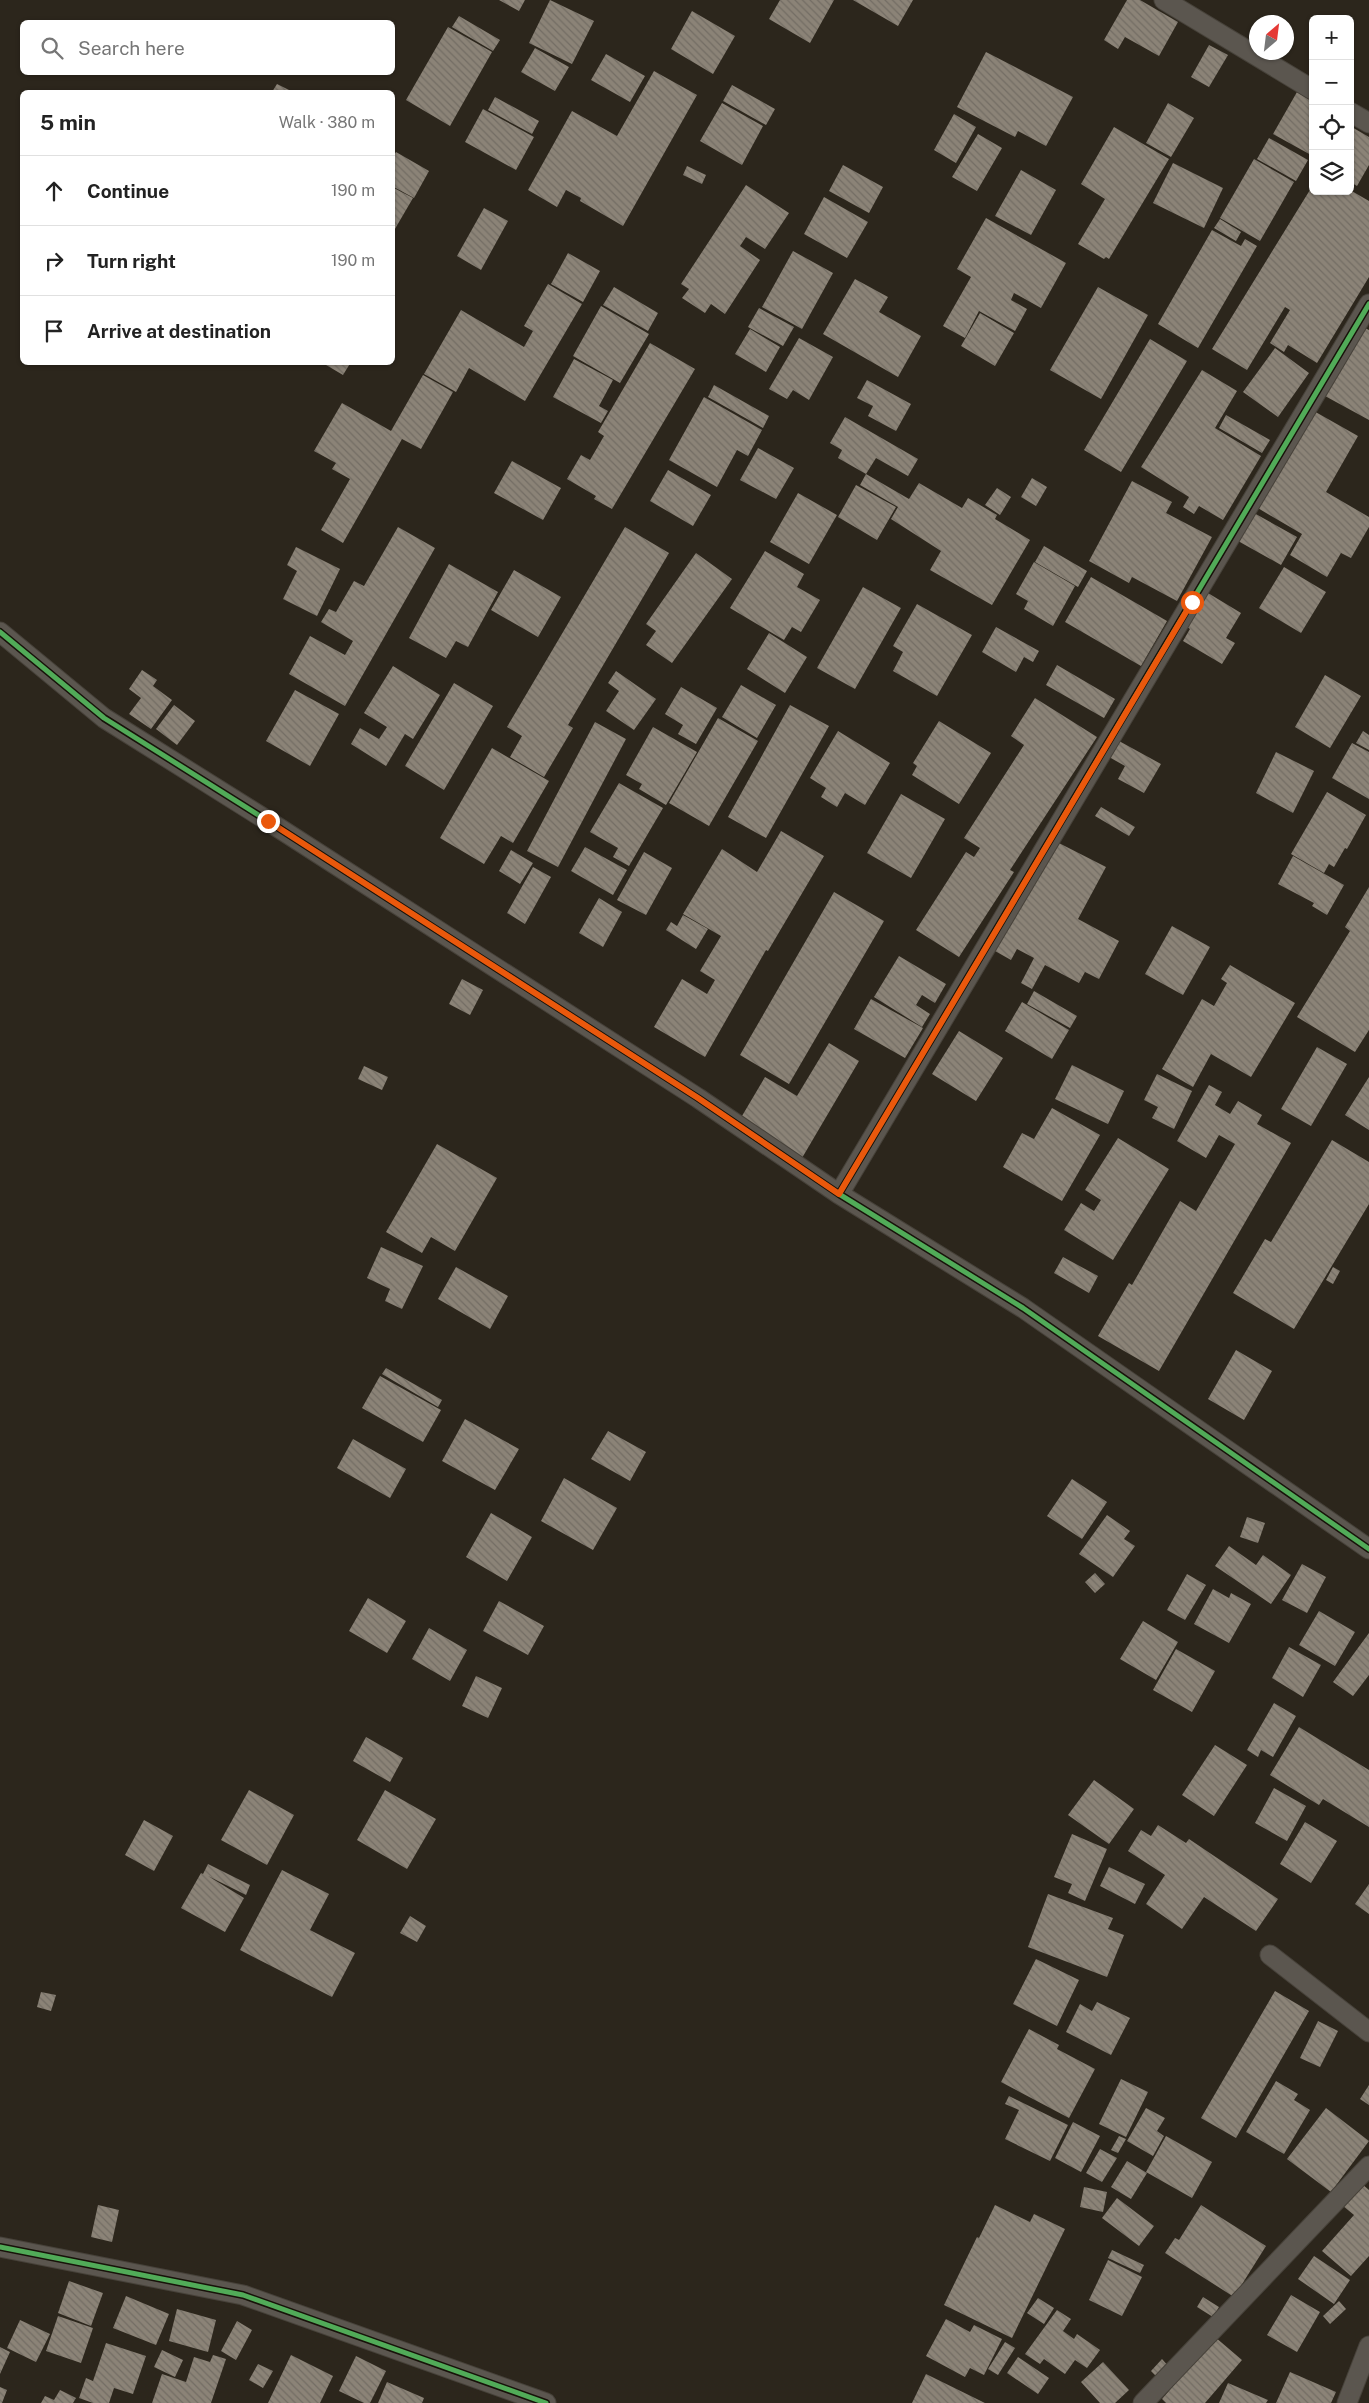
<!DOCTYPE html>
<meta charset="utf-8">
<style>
body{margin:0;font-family:"Public Sans",sans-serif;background:#f6f6f6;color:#222}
.controls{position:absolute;right:15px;top:15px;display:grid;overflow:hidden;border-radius:8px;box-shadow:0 1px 4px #0004}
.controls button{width:45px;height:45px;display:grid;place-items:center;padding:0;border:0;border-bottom:1px solid #e0e0e0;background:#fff;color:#222;font:25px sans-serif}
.compass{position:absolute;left:1249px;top:15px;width:45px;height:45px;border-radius:50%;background:#fff;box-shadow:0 1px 4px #0004;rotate:28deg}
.stop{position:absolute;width:15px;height:15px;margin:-11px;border:4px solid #ea580c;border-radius:50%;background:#fff}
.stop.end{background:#ea580c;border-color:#fff;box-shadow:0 1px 5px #0008}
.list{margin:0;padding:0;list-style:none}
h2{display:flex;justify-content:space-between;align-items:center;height:65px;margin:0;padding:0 20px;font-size:21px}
h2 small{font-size:16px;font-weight:400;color:#767676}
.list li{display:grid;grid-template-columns:32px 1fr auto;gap:15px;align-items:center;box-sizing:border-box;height:70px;padding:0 20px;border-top:1px solid #e0e0e0}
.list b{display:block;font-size:19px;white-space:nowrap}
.list em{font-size:16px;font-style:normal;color:#767676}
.icon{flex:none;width:28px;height:28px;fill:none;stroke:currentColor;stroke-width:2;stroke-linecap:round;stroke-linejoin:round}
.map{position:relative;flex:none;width:1369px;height:2403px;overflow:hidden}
.search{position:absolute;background:#fff;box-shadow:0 1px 4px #0004;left:20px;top:20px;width:375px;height:55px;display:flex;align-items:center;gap:12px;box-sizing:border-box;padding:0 18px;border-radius:8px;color:#767676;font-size:19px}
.panel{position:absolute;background:#fff;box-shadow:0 1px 4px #0004;left:20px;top:90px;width:375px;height:275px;border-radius:8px}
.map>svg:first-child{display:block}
</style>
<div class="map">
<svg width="1369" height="2403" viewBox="0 0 1369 2403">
<defs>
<pattern id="building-back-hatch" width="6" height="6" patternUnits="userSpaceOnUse" patternTransform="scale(1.25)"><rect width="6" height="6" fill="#8b8377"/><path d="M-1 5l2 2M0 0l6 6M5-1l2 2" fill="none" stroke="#736d64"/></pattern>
</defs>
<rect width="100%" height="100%" fill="#2c261c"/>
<path fill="url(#building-back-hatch)" d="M499,0H525L519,11Z
M550,0L594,21L572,64L529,43Z
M780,0H834L810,43L769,19Z
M853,0H913L898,26Z
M1127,0H1140L1178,22L1159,56L1125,37L1118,49L1104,40Z
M692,11L735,36L713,74L671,49Z
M459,16L500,40L493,51L452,27Z
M448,27L492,52L450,126L406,100Z
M1209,45L1228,55L1209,87L1191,77Z
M535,48L569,67L555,91L521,72Z
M986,52L1073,97L1046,146L1018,131L1015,137L957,107Z
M606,54L645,76L630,102L591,80Z
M654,71L697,95L623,226L580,201L581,198L566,190L557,207L528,190L572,111L617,136Z
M277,84L293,92H272Z
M732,85L775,109L766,125L723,101Z
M1297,92L1313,102V152L1311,155L1273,134Z
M495,97L539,121L532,134L488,110Z
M722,103L763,126L742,165L700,141Z
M1168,103L1194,118L1171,157L1146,143Z
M483,109L534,137L516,170L465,142Z
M954,114L976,127L956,163L934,150Z
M1350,126L1369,137V165L1357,186L1350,182Z
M1114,127L1169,159L1109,259L1106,257L1104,259L1078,244L1105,199L1081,184Z
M978,134L1002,148L977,191L952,177Z
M1269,138L1308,160L1296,181L1257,159Z
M396,152L429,171L414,198L392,186V159Z
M1254,159L1294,182L1260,241L1220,218Z
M1173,163L1223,188L1204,228L1153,203Z
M843,165L883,187L869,213L829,191Z
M687,166L706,175L702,184L683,175Z
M1021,170L1056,190L1031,235L995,216Z
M746,185L789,213L765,249L746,237L740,246L760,260L725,314L711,304L705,313L682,298L689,289L681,284Z
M1313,185V191L1350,190L1369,201V277L1317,363L1288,345L1284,352L1270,343L1290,310L1285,307L1247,370L1212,349Z
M392,187L413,198L392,234Z
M824,197L868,222L847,258L804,234Z
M484,208L508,221L481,270L457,256Z
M986,218L1066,263L1041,308L1014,293L1011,300L1027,309L1015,331L979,311L965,338L943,326L971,277L957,269Z
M1220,219L1241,232L1236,241L1214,228Z
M1212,230L1241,246L1245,239L1257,246L1198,348L1158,324Z
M793,251L833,273L802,329L762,307Z
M568,253L600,271L583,302L551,284Z
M855,279L888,297L879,312L921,336L898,377L823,334Z
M548,284L582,304L525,401L469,368L456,392L424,374L461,310L524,347L533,331L524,326Z
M614,287L658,313L648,331L603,305Z
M1098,287L1148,315L1101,399L1050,370Z
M601,306L649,334L620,383L573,356Z
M759,308L794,327L783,346L748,327Z
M980,313L1014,333L995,366L961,346Z
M1363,327L1369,330V420L1325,396Z
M750,329L780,347L766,372L735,354Z
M799,338L833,357L809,400L793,390L787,399L769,389Z
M1150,339L1187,361L1121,472L1084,450Z
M650,343L695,369L612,509L594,499L596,496L567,479L581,455L590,460L604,436L598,432Z
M1275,348L1309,373L1278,417L1243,392Z
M574,359L613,380L599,406L608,411L601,423L553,397Z
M321,362H351L343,375Z
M1202,370L1237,391L1215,428L1261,456L1223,520L1199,506L1194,514L1183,507L1189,497L1141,467Z
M423,375L453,392L421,449L402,439L343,543L321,530L350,479L332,469L336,463L314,451L342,403L391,431Z
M867,380L911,404L896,431L868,416L873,406L857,398Z
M714,385L769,416L763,428L708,397Z
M704,397L762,430L748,456L737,450L717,487L669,460Z
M1312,410L1358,436L1326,492L1369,517V527L1351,558L1341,553L1327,577L1290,555L1302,534L1256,507Z
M1226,415L1270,440L1262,453L1219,428Z
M845,417L918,459L908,476L876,458L866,474L838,458L842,450L830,443Z
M758,448L794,468L776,499L740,480Z
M512,461L561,488L543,520L494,493Z
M668,470L711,495L693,526L650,501Z
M866,474L909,499L919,483L962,508L968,498L997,515L995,519L1030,540L992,605L930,570L941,551L891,519L898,507L860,485Z
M1032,478L1047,487L1036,506L1021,497Z
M1132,481L1172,502L1166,513L1212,537L1177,601L1132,577L1129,583L1089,561Z
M856,485L896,507L877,540L838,517Z
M997,488L1011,497L1000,515L985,505Z
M798,493L837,515L809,564L770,542Z
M1254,513L1297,537L1281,565L1238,541Z
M398,527L435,548L345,706L289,674L310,636L345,655L353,641L321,622L329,609L336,612L354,581L364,586Z
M625,527L669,553L568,725L573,728L544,777L510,757L522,736L507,727Z
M1044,546L1087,571L1078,587L1035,562Z
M296,547L340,569L317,616L283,599L297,571L287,565Z
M765,551L804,574L797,587L820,600L801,632L792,627L784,640L730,608Z
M696,553L732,579L672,663L646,645L656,631L646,624Z
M1034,562L1075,586L1053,626L1024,609L1028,601L1016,594Z
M449,564L498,592L468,647L456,641L446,658L409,638Z
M1284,567L1326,592L1301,633L1259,608Z
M514,570L561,597L538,637L491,610Z
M1091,577L1167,621L1141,666L1065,622Z
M863,587L901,608L855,689L817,668Z
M1203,590L1241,613L1226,638L1235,643L1222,664L1183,641L1190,629L1183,624Z
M917,604L972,635L937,696L893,671L903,652L893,646Z
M996,627L1039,651L1033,662L1024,657L1016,672L982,652Z
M769,633L807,657L785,693L747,669Z
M1057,665L1115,699L1104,718L1046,685Z
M393,666L440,695L413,739L405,734L386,766L351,744L360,728L379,739L387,727L364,713Z
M142,670L157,680L153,686L172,700L151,729L129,714L141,698L129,689Z
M616,671L656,699L634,730L606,711L619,691L608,683Z
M1325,675L1361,696L1330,748L1295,727Z
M454,683L493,706L444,790L405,766Z
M741,685L776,705L757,738L722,717Z
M681,687L717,708L696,744L678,734L683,725L665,714Z
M295,690L339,714L310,766L266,741Z
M1035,698L1097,737L1010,870L1014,872L959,957L916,930L966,852L974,857L980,848L964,838L1024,745L1011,736Z
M174,705L195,721L177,745L156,729Z
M790,705L829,726L766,838L728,817Z
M718,718L758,741L709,826L669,803Z
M939,721L991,753L959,804L912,775L917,766L913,763Z
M595,722L626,739L558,867L527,851Z
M653,727L697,752L666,805L639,789L642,784L626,775Z
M838,731L890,763L865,805L845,793L837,807L821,797L826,788L810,778Z
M1363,731L1369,735V750L1356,743Z
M1119,741L1161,764L1144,793L1118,779L1125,766L1109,757Z
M1352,743L1369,752V799L1332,778Z
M492,748L549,781L513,843L501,836L484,864L440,838Z
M1276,752L1314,771L1293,813L1256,793Z
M619,783L663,808L629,866L613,857L618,848L590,832Z
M1327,792L1366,815L1347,849L1345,848L1334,867L1329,864L1324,873L1291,854Z
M901,794L945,819L911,878L867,853Z
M1101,807L1135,827L1129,836L1095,816Z
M781,831L824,856L768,951L766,950L705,1057L654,1027L682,979L707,994L715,980L700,971L721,936L683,914L722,849L757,872Z
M1053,840L1106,867L1078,919L1119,941L1099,979L1085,972L1079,983L1045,965L1032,989L1021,983L1034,958L1017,949L1011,960L995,951Z
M585,847L627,870L613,895L571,871Z
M511,850L533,863L520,884L499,871Z
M644,852L672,868L646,915L617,900Z
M1293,856L1344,885L1327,915L1312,906L1314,903L1278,884Z
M533,867L551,877L525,924L507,913Z
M1369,887V1030L1355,1052L1297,1017L1350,931L1345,927Z
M834,892L884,921L789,1084L740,1055Z
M599,898L622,912L603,947L579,933Z
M683,915L708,929L696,949L666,930L671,922L677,926Z
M1172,926L1210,947L1183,995L1145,974Z
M899,956L946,984L935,1003L922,995L916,1005L930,1014L922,1027L874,997Z
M1230,965L1295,1003L1251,1077L1211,1054L1193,1087L1162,1069L1202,999L1214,1006L1227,983L1221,979Z
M462,979L483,990L470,1015L449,1004Z
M1034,991L1077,1016L1070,1028L1027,1004Z
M871,999L923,1028L905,1058L854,1029Z
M1022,1002L1069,1030L1052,1059L1005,1031Z
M959,1031L1003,1058L976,1101L932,1074Z
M829,1043L859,1061L802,1158L739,1121L765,1077L797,1096Z
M1317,1047L1347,1064L1311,1126L1281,1109Z
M1072,1065L1124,1091L1108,1124L1055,1099Z
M364,1066L388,1077L382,1090L358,1079Z
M1157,1074L1192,1091L1174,1129L1152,1118L1158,1107L1144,1100Z
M1369,1077V1130L1345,1115Z
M1209,1085L1222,1092L1215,1105L1230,1114L1238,1101L1262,1115L1257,1124L1291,1143L1159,1371L1098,1336L1129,1283L1132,1285L1180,1201L1196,1211L1235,1144L1219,1135L1206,1158L1177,1141Z
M1052,1108L1100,1135L1062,1201L1003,1167L1022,1133L1034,1139Z
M1118,1138L1169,1169L1113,1260L1064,1230L1081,1203L1094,1211L1101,1200L1085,1190Z
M1332,1140L1369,1162V1204L1294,1329L1233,1293L1265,1239L1271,1242Z
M437,1144L497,1178L455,1251L431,1237L422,1253L386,1232Z
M381,1247L423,1266L402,1309L385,1301L390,1289L367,1278Z
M1063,1257L1098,1276L1089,1293L1054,1273Z
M456,1267L508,1296L490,1329L438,1299Z
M1333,1267L1340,1271L1333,1284L1326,1280Z
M1236,1350L1272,1371L1244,1420L1208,1399Z
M386,1368L442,1400L438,1407L382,1374Z
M380,1376L441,1410L423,1442L362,1408Z
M465,1419L519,1449L495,1490L442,1461Z
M608,1431L646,1452L630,1481L591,1459Z
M353,1439L406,1469L390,1498L337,1468Z
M564,1478L617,1508L593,1550L541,1521Z
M1072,1479L1107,1502L1082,1539L1047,1516Z
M491,1513L532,1537L507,1581L466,1557Z
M1107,1515L1130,1531L1124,1539L1135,1546L1113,1577L1079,1554Z
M1247,1517L1265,1523L1258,1543L1240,1537Z
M1229,1546L1256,1565L1263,1555L1291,1575L1271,1604L1215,1566Z
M1302,1564L1326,1577L1307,1613L1282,1600Z
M1095,1573L1105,1584L1095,1593L1085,1582Z
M1187,1574L1206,1585L1185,1620L1167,1610Z
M1213,1589L1229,1598L1231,1593L1251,1604L1229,1643L1194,1624Z
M368,1598L406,1621L387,1653L349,1631Z
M499,1601L544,1626L528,1655L483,1631Z
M1319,1611L1355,1632L1335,1666L1299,1645Z
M1143,1621L1178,1642L1156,1680L1120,1659Z
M429,1628L467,1650L450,1681L412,1659Z
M1369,1633V1675L1353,1696L1333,1682Z
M1289,1647L1321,1665L1303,1697L1272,1678Z
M1176,1649L1215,1671L1192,1712L1153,1690Z
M476,1676L502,1688L488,1718L462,1706Z
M1274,1703L1296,1716L1273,1757L1261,1750L1258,1757L1247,1750Z
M1299,1727L1369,1770V1827L1323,1799L1319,1805L1270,1775Z
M366,1737L403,1758L390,1782L353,1761Z
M1215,1745L1247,1765L1214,1816L1182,1795Z
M1094,1780L1134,1809L1109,1844L1068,1815Z
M1274,1788L1306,1806L1287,1841L1255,1823Z
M249,1790L294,1815L267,1865L221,1840Z
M385,1790L436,1819L407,1869L357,1840Z
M144,1820L173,1836L154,1871L125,1855Z
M1305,1822L1337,1841L1311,1883L1280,1864Z
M1158,1825L1186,1843L1189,1839L1278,1899L1256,1931L1204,1897L1182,1929L1146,1904L1165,1875L1128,1851L1141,1830L1151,1836Z
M1072,1834L1107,1849L1085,1901L1068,1893L1072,1884L1054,1877Z
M208,1864L250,1885L246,1895L208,1876L244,1898L225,1932L181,1908L201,1873L203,1874Z
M1109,1867L1145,1884L1135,1904L1100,1886Z
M282,1870L329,1894L310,1930L355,1953L332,1997L240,1950Z
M1369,1884V1914L1355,1904Z
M1048,1894L1113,1918L1108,1929L1124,1935L1107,1977L1028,1947Z
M410,1916L426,1926L417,1942L400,1933Z
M1036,1959L1079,1980L1057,2026L1013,2004Z
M1275,1991L1309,2011L1236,2138L1201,2118Z
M41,1992L56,1995L51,2011L37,2007Z
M1097,2002L1130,2018L1111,2055L1066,2032L1080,2004L1092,2011Z
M1318,2021L1338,2031L1320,2067L1300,2058Z
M1029,2029L1059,2045L1057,2049L1095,2069L1069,2118L1001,2082Z
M1121,2079L1148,2092L1126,2137L1099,2124Z
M1276,2081L1298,2094L1294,2100L1310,2110L1284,2154L1246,2132Z
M1369,2085V2105L1360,2099Z
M1009,2096L1068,2125L1050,2161L1005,2139L1019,2110L1005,2104Z
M1146,2108L1165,2118L1157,2131L1164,2136L1153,2156L1127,2141Z
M1326,2108L1369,2141L1331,2192L1287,2159Z
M1073,2122L1100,2136L1081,2172L1055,2158Z
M1119,2136L1126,2139L1118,2153L1111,2150Z
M1166,2136L1212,2162L1192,2198L1146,2172Z
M1100,2149L1117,2158L1102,2182L1086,2173Z
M1127,2161L1147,2173L1131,2199L1111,2187Z
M1362,2184L1369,2190V2256L1351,2276L1322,2251L1354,2215L1343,2206Z
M1084,2187L1107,2192L1103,2212L1080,2207Z
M1117,2198L1154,2226L1139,2246L1102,2218Z
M98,2205L119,2210L112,2242L91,2237Z
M995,2205L1030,2222L1034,2214L1065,2229L1012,2338L944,2305L977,2237L979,2238Z
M1201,2205L1266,2246L1234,2297L1165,2253L1175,2238L1179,2240Z
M1112,2250L1144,2265L1140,2273L1108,2258Z
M1314,2256L1350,2280L1334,2304L1298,2279Z
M1108,2260L1142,2277L1122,2316L1089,2300Z
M69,2281L103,2293L91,2326L58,2313Z
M1291,2295L1320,2312L1297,2352L1267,2335Z
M126,2296L169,2314L156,2345L113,2328Z
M1203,2297L1219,2307L1213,2317L1197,2307Z
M1038,2298L1054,2308L1044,2324L1027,2313Z
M1339,2301L1346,2309L1330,2324L1323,2316Z
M177,2309L216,2320L208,2352L169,2341Z
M1057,2310L1071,2319L1063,2331L1074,2339L1077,2334L1100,2350L1087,2368L1075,2360L1065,2374L1044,2359L1040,2364L1025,2354Z
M58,2316L93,2328L81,2363L46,2351Z
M946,2319L970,2332L974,2325L1002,2339L984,2375L970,2368L965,2377L926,2356Z
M20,2320L50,2334L36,2362L7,2348Z
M237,2321L252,2330L236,2360L221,2351Z
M1215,2337L1242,2360L1205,2403H1166L1162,2399Z
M1005,2342L1015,2348L998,2375L988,2369Z
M106,2343L146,2356L133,2394L114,2388L109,2403H93L79,2398L86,2378L93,2381Z
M0,2347L10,2352L0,2374Z
M162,2350L183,2360L175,2377L154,2367Z
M213,2355L226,2359L211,2403H152L162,2374L186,2382L194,2357L210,2362Z
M291,2355L333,2376L320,2403H268Z
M356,2356L386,2371L370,2403H364L339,2391Z
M1018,2357L1049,2378L1038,2394L1007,2373Z
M1162,2359L1169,2367L1158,2378L1151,2371Z
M1103,2362L1129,2390L1115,2403H1100L1081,2382Z
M258,2364L273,2371L263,2388L249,2380Z
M1290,2372L1336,2392L1331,2403H1276Z
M926,2374L985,2403H912Z
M387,2382L424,2398L422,2403H378Z
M1228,2383L1268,2400L1266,2403H1219Z
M0,2387L7,2390L2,2403H0Z
M60,2390L76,2398L73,2403H41L45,2396L54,2400Z"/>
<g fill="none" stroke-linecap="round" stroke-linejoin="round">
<g stroke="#47423a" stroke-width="21">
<path id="minor" d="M1164,0L1313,90
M1350,112L1369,123
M0,632L104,718L268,821L698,1098L839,1194L1023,1308L1369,1549
M839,1194L1369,304
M1270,1955L1369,2032
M0,2247L243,2295L546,2403
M1143,2403L1369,2166
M1347,2403L1369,2346"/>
</g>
<use href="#minor" stroke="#5b564f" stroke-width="19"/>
<g stroke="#171209" stroke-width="8">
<path id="cycleway" d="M0,632L104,718L268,821L698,1098L839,1194L1023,1308L1369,1549
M839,1194L1369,304
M0,2247L243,2295L546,2403"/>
</g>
<use href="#cycleway" stroke="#51ab58" stroke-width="5"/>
</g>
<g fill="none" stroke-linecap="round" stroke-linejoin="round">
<path stroke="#ea580c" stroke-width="6" d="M268,821L698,1098L839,1194L1192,602"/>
</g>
</svg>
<div class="controls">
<button>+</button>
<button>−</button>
<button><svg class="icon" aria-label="locate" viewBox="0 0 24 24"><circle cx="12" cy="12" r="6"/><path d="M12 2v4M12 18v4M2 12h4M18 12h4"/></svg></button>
<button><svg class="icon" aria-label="layers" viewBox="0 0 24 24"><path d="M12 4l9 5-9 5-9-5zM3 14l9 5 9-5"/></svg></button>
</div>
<svg class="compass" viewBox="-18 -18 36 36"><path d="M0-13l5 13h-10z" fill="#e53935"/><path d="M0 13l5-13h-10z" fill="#767676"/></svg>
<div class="stop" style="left:1192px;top:602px"></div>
<div class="stop end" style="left:268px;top:821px"></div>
<div class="search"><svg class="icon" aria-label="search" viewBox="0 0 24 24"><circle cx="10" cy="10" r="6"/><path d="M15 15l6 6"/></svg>Search here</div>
<section class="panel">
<h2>5 min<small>Walk · 380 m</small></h2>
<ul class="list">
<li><svg class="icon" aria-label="ahead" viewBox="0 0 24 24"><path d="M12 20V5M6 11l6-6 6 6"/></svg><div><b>Continue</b></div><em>190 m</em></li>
<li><svg class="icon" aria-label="right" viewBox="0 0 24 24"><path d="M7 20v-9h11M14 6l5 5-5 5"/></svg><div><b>Turn right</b></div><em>190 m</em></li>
<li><svg class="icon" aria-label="arrive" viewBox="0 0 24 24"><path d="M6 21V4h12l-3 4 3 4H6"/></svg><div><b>Arrive at destination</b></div></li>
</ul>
</section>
</div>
